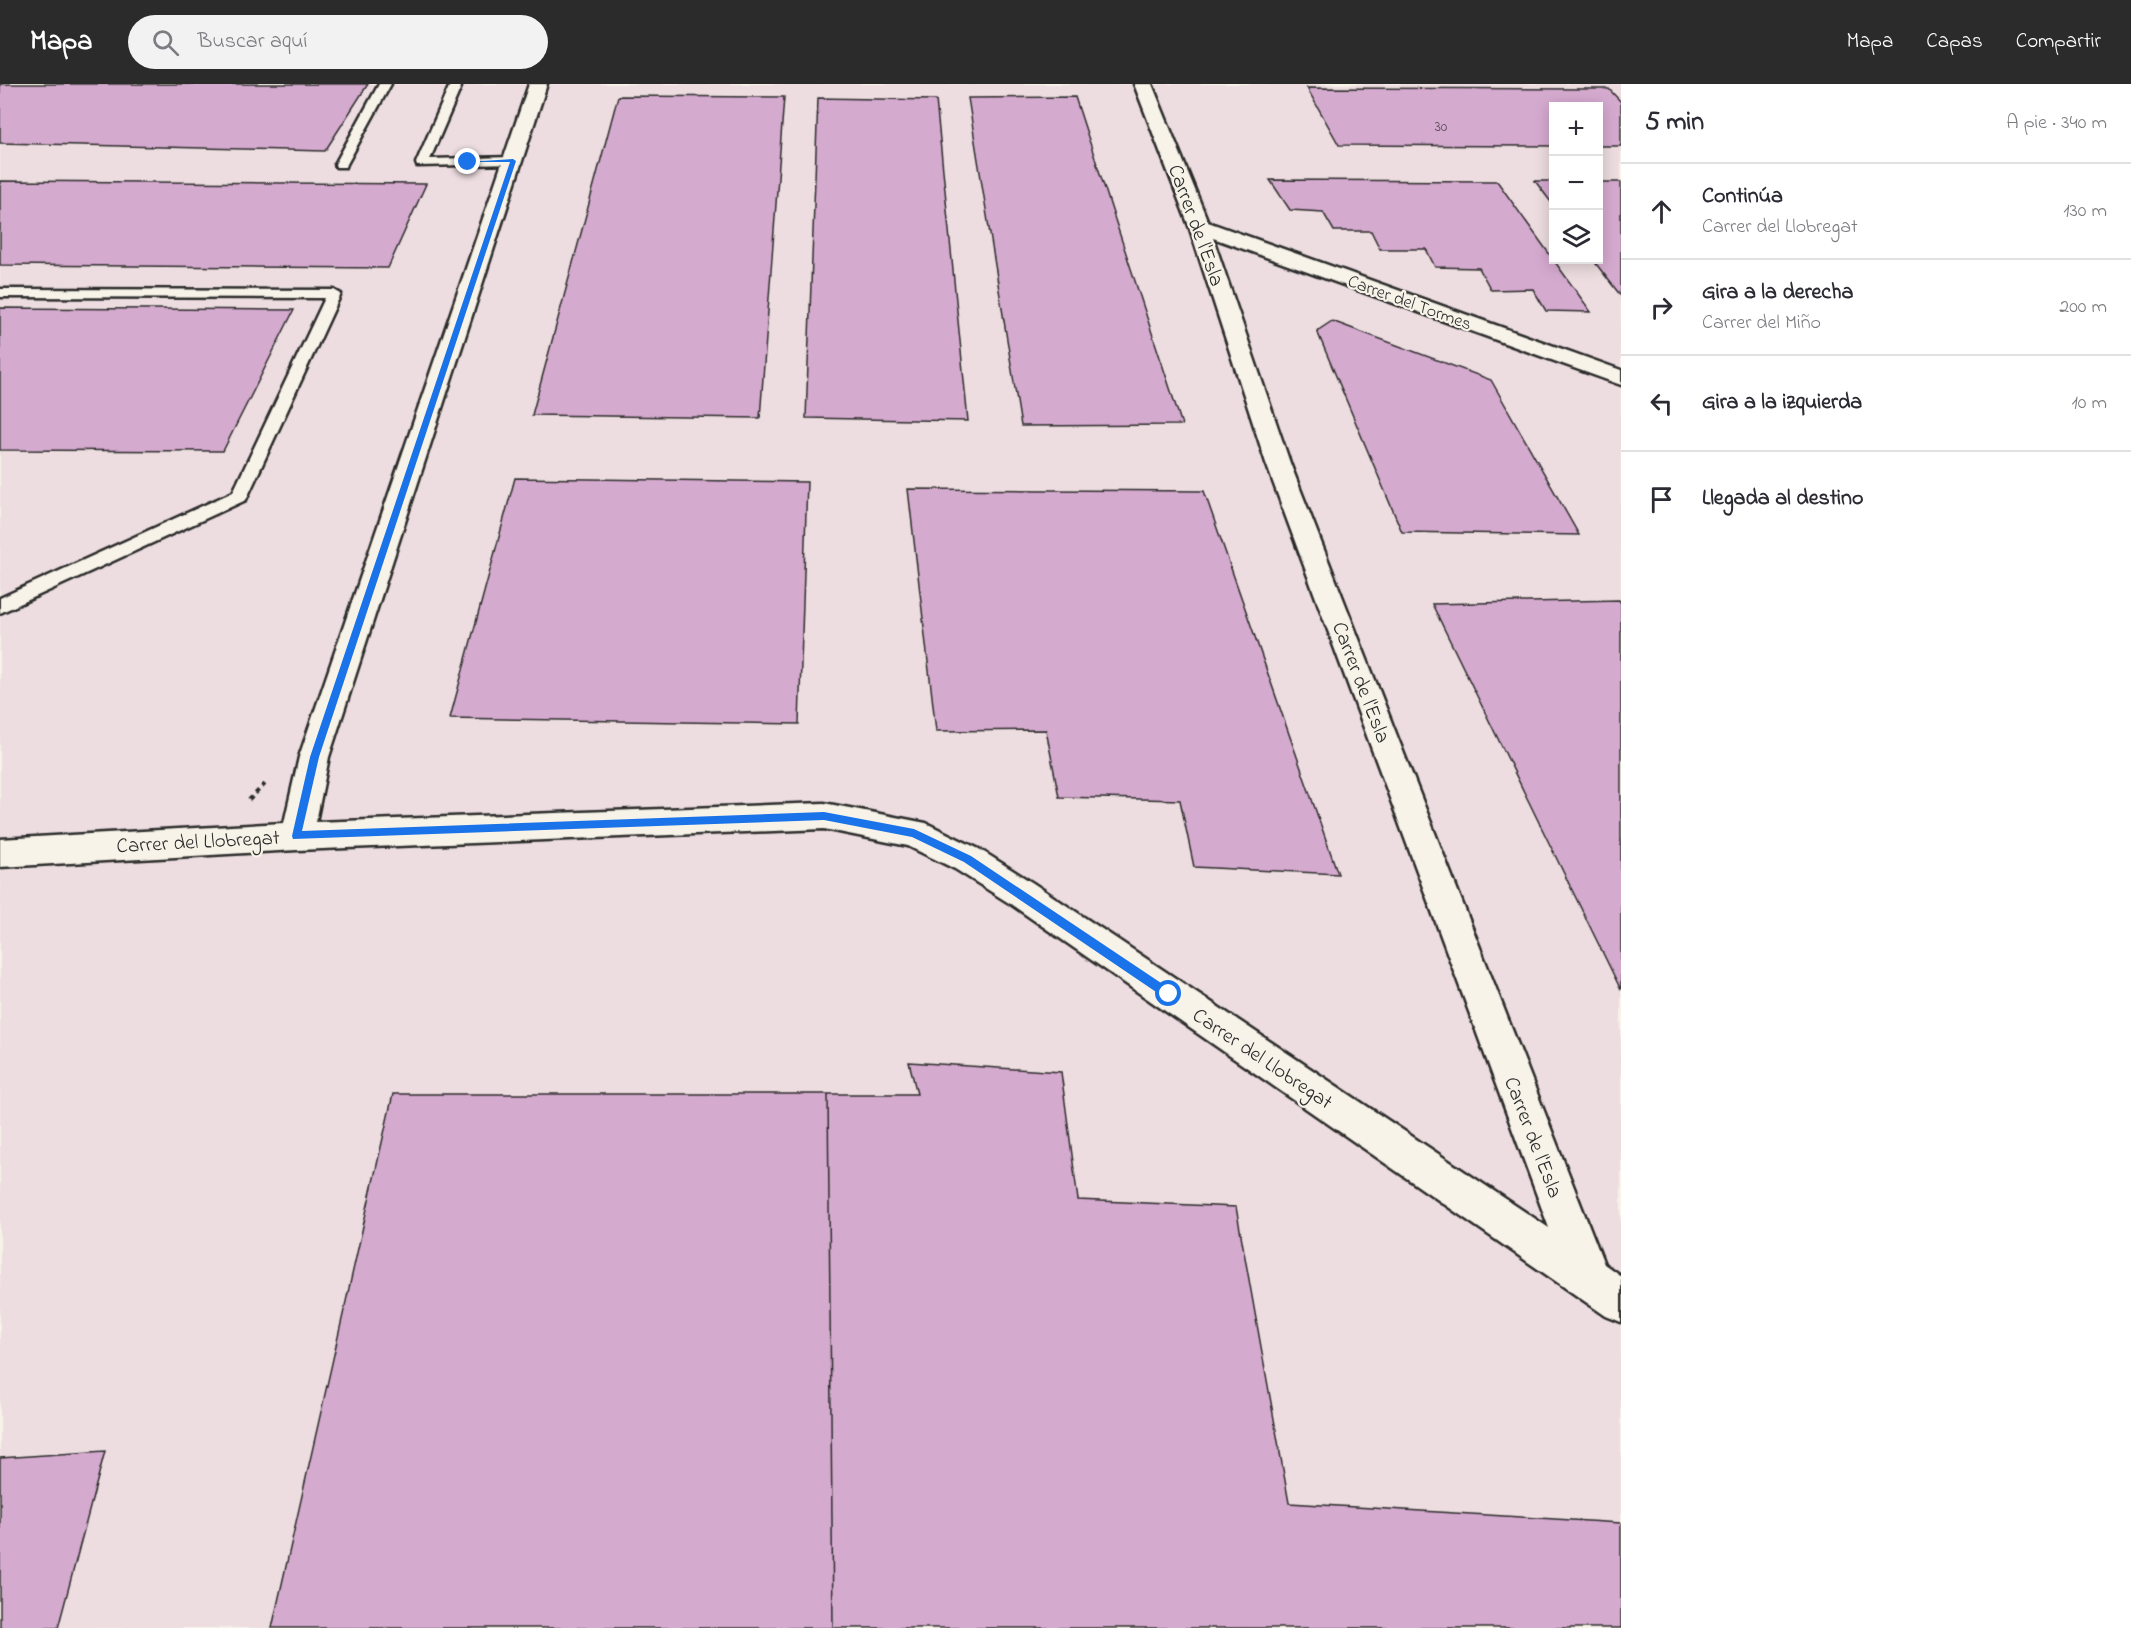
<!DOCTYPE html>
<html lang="es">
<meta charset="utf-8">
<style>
body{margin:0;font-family:"Indie Flower",sans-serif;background:#f2f2f3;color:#2b2b33}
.controls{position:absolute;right:18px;top:18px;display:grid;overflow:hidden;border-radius:0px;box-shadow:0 3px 15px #0003}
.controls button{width:54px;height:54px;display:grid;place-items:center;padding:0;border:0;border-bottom:2px solid #e1e1e2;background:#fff;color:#2b2b33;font:30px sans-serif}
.stop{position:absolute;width:18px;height:18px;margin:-14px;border:4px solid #1a73e8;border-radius:50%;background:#fff}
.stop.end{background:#1a73e8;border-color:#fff;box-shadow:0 2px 6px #0008}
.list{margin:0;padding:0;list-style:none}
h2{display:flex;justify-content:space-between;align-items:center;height:78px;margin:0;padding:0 24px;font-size:26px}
h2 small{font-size:20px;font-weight:400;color:#7c7c81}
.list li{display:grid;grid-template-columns:39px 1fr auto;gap:18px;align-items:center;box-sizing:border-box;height:96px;padding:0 24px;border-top:2px solid #e1e1e2}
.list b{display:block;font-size:22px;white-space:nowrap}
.list p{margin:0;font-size:20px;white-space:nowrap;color:#7c7c81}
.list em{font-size:20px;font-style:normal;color:#7c7c81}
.icon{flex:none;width:33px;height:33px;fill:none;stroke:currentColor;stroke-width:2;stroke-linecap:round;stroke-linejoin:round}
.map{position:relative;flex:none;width:1621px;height:1544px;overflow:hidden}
header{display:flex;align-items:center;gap:36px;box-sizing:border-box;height:84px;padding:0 30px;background:#2b2b2b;color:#fff}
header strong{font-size:28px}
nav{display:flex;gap:33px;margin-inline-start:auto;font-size:21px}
.search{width:420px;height:54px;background:#f2f2f3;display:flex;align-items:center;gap:15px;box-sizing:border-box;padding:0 21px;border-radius:33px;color:#7c7c81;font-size:22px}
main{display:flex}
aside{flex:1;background:#fff}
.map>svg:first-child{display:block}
</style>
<header>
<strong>Mapa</strong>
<div class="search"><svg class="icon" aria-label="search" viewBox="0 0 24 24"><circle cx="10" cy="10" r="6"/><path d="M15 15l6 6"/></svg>Buscar aquí</div>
<nav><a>Mapa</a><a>Capas</a><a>Compartir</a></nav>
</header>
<main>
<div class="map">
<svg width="1621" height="1544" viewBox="0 0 1621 1544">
<rect width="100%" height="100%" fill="#f7f3e8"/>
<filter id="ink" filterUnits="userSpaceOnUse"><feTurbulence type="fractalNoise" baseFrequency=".0167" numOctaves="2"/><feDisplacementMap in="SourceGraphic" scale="12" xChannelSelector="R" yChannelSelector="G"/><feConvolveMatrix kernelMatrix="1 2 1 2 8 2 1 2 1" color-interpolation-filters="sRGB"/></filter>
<g filter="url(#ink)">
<path fill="#eddde0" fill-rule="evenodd" d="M0,0H1621V1544H0ZM1554,22H1598V176H1554Z"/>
<path fill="#d5aacf" stroke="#2b2b2b" stroke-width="1.5" d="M0,0H368L325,67L0,59Z
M1307,4L1609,5L1621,18V62H1598V22H1554V62L1339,61Z
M618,12L784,13L760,334L532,331Z
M1075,13L1182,341L1021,342L968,14Z
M818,14L936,16L968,337L806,334Z
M1270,96L1497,97L1591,228L1546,227L1533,205L1491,206L1479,184L1435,183L1426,165H1380L1371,147H1334L1323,128L1290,126Z
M0,97L426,100L388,184L0,181Z
M1535,97H1554V122Z
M1598,98H1621V212L1593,176H1598Z
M0,224L294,226L223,367L0,366Z
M1332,237L1491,296L1579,451L1402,448L1317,247Z
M515,394L807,398L799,640L450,634Z
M908,405L1204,407L1338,790L1194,783L1180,716L1059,713L1046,646L936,647Z
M1619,516L1621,519V906L1432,520Z
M909,978L1061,988L1078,1116L1236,1123L1289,1419L1621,1439V1544H833L828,1010H917Z
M393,1010H828L833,1544H272Z
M105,1367L58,1544H0V1374Z"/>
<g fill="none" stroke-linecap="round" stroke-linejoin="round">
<g stroke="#2b2b2b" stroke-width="5">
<path id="service" d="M379,0H391L347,80L346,83H336L335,80Z
M453,0L461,3L430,75L513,73L518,74L519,77L518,80L417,82L416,79L449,3Z
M0,205L334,206L341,210L246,416L0,529V514L233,408L325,214L0,213Z"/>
</g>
<g stroke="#2b2b2b" stroke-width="5">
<path id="minor" d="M529,0H547L329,673L316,738L824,719L926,739L979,765L1033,799L1549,1144L1266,379L1189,142L1134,0H1152L1208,138L1621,286V301L1213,154L1290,379L1604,1180L1621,1192V1238L1606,1232L1009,819L955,785L908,762L824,745L297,766L0,783V755L284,739L299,673Z"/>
</g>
<path stroke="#2b2b2b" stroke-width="4" stroke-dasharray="4.5 4.5" stroke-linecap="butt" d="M249,716L267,698"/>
<use href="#service" fill="#f7f3e8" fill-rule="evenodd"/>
<use href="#minor" fill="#f7f3e8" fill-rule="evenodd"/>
</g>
</g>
<path fill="#1a73e8" d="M513,75L516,77L319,673L302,747L824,728L914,745L971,772L1173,907V914H1165L964,778L912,753L824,736L293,755L292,752L310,673L510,78H465Z"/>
<g text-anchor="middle" stroke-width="4.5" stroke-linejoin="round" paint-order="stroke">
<g font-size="15" fill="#564b54">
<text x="1441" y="47">30</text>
</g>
<g font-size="18" fill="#2b2b2b" stroke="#f7f3e8">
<text transform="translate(1410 218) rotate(20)" y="6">Carrer del Tormes</text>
</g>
<g font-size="21" fill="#2b2b2b" stroke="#f7f3e8">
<text transform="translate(1197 141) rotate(70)" y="7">Carrer de l'Esla</text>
<text transform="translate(1362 598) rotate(69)" y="7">Carrer de l'Esla</text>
<text transform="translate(198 757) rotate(-3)" y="7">Carrer del Llobregat</text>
<text transform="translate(1263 974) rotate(34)" y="7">Carrer del Llobregat</text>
<text transform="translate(1534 1053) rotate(69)" y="7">Carrer de l'Esla</text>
</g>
</g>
</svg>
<div class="controls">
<button>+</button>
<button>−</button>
<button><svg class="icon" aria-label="layers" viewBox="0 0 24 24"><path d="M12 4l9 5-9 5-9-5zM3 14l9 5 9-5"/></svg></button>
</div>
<div class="stop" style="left:1169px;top:910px"></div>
<div class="stop end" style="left:468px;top:78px"></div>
</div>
<aside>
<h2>5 min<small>A pie · 340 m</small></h2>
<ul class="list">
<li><svg class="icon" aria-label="ahead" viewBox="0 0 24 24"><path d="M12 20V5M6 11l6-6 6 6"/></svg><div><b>Continúa</b><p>Carrer del Llobregat</p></div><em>130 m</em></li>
<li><svg class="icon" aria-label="right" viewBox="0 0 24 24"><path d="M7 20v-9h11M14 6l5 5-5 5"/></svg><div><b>Gira a la derecha</b><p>Carrer del Miño</p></div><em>200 m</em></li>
<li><svg class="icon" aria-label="left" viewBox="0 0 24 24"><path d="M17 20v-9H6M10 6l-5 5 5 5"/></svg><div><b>Gira a la izquierda</b></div><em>10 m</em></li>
<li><svg class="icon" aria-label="arrive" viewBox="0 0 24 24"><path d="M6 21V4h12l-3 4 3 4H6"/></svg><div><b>Llegada al destino</b></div></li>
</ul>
</aside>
</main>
